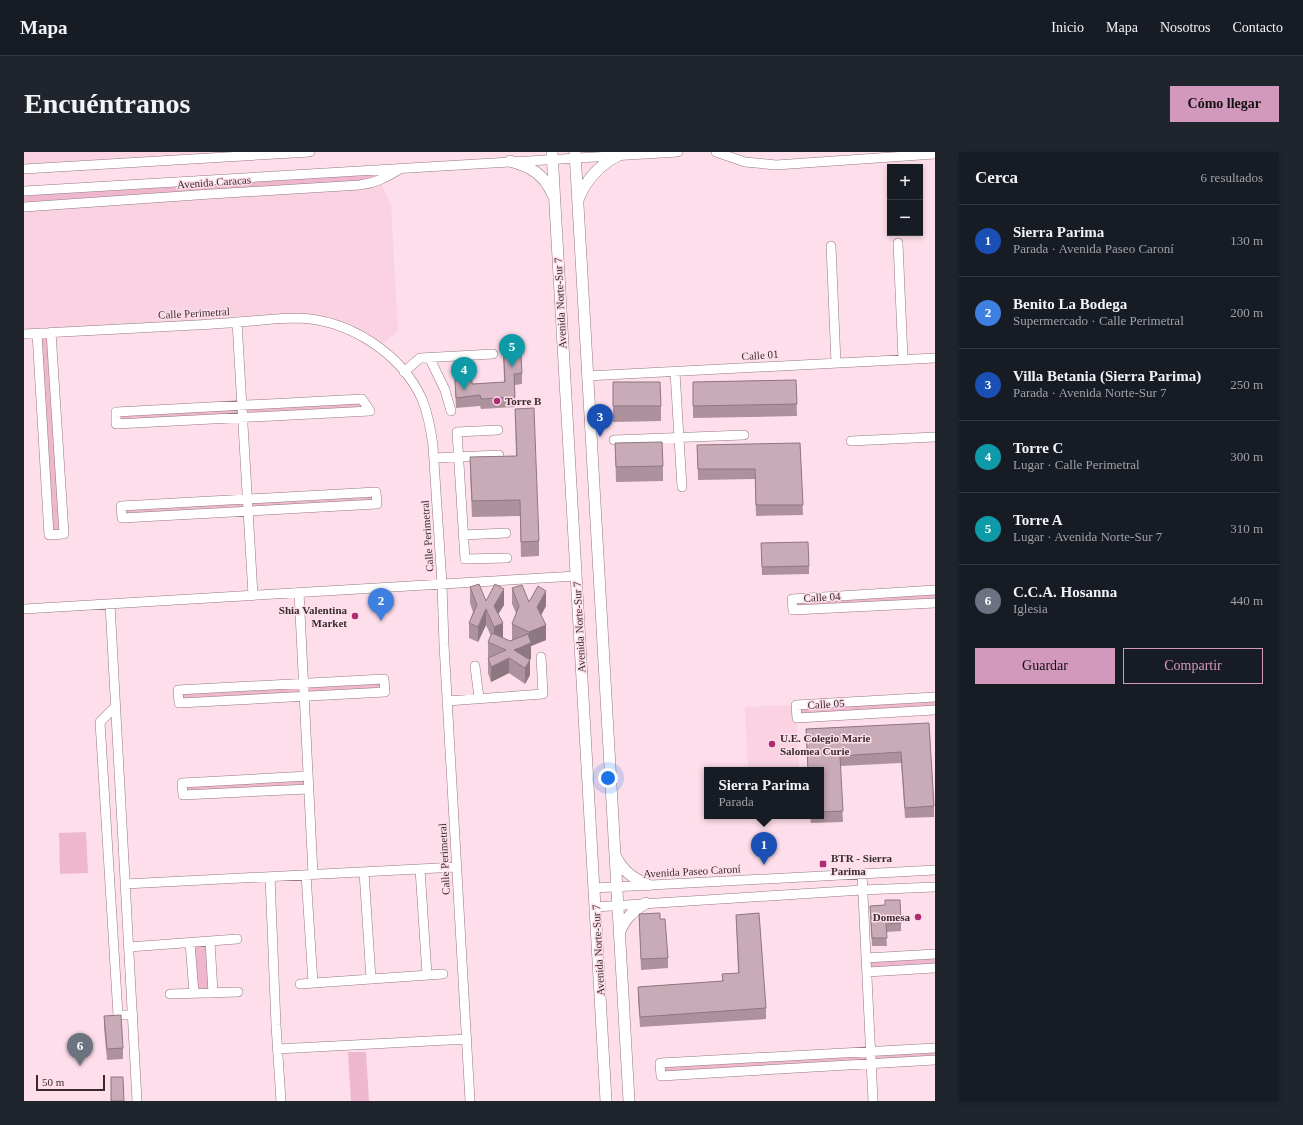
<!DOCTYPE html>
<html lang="es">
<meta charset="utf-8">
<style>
body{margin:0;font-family:"Times New Roman",serif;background:#20242c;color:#f1f3f6}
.controls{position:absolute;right:12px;top:12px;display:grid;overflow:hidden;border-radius:0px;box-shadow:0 2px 6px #0003}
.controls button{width:36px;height:36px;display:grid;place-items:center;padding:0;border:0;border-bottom:1px solid #363941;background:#171b24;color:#f1f3f6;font:20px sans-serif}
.scale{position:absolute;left:12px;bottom:10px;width:69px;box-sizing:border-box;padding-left:4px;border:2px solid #382c31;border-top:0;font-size:11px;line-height:14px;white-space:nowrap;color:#382c31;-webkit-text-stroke:3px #fedeea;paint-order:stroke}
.you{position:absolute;left:584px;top:626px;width:14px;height:14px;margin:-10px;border:3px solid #fff;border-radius:50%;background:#1a73e8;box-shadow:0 0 0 6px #1a73e833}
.badge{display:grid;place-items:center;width:26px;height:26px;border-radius:50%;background:#d399bc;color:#fff;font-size:13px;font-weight:700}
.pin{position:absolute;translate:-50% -33px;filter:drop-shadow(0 1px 2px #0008)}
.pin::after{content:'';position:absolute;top:21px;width:14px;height:12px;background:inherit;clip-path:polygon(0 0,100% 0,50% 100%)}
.popup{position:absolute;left:680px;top:615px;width:120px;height:52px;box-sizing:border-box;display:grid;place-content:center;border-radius:0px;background:#171b24;filter:drop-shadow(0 1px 3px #0005);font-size:13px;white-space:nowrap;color:#9ea1a6}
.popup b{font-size:15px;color:#f1f3f6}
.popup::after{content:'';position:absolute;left:50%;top:100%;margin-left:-8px;border:8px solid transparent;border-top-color:#171b24}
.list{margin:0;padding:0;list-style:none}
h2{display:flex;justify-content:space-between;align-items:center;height:52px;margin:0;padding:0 16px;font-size:17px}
h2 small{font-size:13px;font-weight:400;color:#9ea1a6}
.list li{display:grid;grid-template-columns:26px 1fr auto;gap:12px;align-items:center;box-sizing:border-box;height:72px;padding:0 16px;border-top:1px solid #363941}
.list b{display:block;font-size:15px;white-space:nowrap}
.list p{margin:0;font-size:13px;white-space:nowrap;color:#9ea1a6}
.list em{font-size:13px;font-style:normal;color:#9ea1a6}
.actions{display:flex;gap:8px;padding:12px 16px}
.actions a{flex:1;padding:9px 0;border:1px solid #d399bc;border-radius:0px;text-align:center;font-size:14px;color:#d399bc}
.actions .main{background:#d399bc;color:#111}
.map{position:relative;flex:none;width:911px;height:949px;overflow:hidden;border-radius:0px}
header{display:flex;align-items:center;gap:24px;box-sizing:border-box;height:56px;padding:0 20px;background:#171b24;border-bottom:1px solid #363941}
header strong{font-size:19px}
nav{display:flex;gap:22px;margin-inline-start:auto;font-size:14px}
.intro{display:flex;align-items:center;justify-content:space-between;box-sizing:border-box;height:96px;padding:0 24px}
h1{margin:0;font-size:28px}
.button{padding:10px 18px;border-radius:0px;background:#d399bc;color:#111;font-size:14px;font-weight:700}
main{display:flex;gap:24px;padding:0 24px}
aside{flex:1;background:#171b24;border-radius:0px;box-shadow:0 2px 6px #0003}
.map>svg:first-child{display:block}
</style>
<header>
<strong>Mapa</strong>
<nav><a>Inicio</a><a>Mapa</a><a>Nosotros</a><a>Contacto</a></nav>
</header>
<div class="intro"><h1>Encuéntranos</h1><a class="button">Cómo llegar</a></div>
<main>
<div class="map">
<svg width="911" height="949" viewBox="0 0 911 949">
<rect width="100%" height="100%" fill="#fedeea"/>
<path fill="#fad2e2" d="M0,0H286L0,17Z
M356,29L367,53L374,179L354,195L288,167L0,182V39Z
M772,553L775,618H724L721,555Z"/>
<path fill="#eeb7ce" d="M378,16L356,29L0,55V39Z
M27,180L40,382L25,383L13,181Z
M338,247L346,259L92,272V260Z
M352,340L353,352L98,366L97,354Z
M911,438V451L769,458L768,447Z
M360,527L361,540L155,551L154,538Z
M911,545V558L773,566L772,553Z
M284,624L285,637L159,643L158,631Z
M62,680L64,721L36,722L35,681Z
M186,789L189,841H170L166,791Z
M911,802V816L843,820L842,806Z
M911,896V908L637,924L636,911Z
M324,900H342L345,949H327Z"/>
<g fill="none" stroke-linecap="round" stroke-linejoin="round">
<g stroke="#947883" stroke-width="10">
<path id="minor" d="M692,0L721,10L752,13L911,2
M0,17L286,0
M0,39L654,0
M0,55L187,42L336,33C352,31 363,25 376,17
M874,91L879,207
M807,94L812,211
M213,170L229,443
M13,181L25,383L40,382L27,180
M0,182C57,179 115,176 172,173C194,172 216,170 239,168C250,167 263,166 275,166C325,168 377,201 398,247C404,262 407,278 409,294L418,432L420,493L446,949
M405,205L421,238L427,259
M380,220L396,206L469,202
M651,220L658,335
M563,224L911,206
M338,247L346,259L92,272V260Z
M474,278L433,280L441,407L483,406
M590,288L720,283
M827,289L911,285
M410,306L475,303
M352,340L353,352L98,366L97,354Z
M439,383L482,381
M911,438L768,447L769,458L911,451
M275,440L289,722
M86,452L113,949
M0,457L552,424
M451,514L455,546
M360,527L361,540L155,551L154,538Z
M911,545L772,553L773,566L911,558
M423,549L519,542L517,505
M92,554L76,570L94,863H109
M284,624L158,631L159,643L285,637
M396,717L403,823
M340,720L347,827
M838,722L849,949
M282,723L289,831
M246,725L252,873L257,949
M101,732L433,715
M570,736L911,718
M571,755L838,738L911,735
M186,789L189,841
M166,791L170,841
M105,795L213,787
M842,806L911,802
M843,820L911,816
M276,832L419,822
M146,842L214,840
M911,896L636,911L637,924L911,908
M253,897L443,887"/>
</g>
<g stroke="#947883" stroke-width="12">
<path id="major" d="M528,0L582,949
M551,0L605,949
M486,9C507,15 520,22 529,43
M554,48C562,27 575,13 595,3
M591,703C598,719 609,726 624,733
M595,782C600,767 609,759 622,751"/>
</g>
<use href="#minor" stroke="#fff" stroke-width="9"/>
<use href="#major" stroke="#fff" stroke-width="11"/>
</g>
<path fill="#ad929d" d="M479,189L498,221V232L491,233V255L457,257L456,254L432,256L430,211L448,232L480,230Z
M772,228L773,264L669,266V230Z
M589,230L637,254V269L589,270Z
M491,257L515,389V404L497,405L496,364L448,365L446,320V305L492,304Z
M591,291L639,314V329L592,330Z
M776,291L779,363L732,364L731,327L674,328L673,293Z
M737,391L785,414V422L738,423Z
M446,435L462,449L480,453L474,462L479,486L486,489L488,488V472L492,461L488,452V436L505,450L522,454L517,463L522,488L507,494V507H506V523L501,532L485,521L467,530L464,521V506L465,505H464V490L467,484L462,473L454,490L445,486V471L449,460L446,451Z
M905,571L910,654V665L881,666L877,611L816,614L819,670L787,671L786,664H797V618H784L782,577Z
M846,754L877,771V779L862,780L863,794H848Z
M615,762L636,767L644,806V816L617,818Z
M712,763L742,856V867L616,875L614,846V835L698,829V822L714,821Z
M80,864L99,896V907L83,908L80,875Z"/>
<path fill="#8d7780" d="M480,437V453L470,469V454Z
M522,439V454L513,471V455Z
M462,457V473L454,490V475Z
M479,471V487L470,491V475Z
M522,473V488L507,494V507L495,512L490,498L505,492V480Z
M485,506V521L467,530V515Z
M506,508V523L501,532V516Z"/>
<path fill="#c9aab7" stroke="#8d7780" d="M496,187L498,221L490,222L491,245L457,247L456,243L432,246L430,211L447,209L448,232L481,230L479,189Z
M772,228L773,252L669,254V230Z
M589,230H636L637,254H589Z
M510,256L515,389L497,390L496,348L448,349L446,305L493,304L491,257Z
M638,290L639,314L592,315L591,291Z
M776,291L779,353H732L731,317H674L673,293Z
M784,390L785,414L738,415L737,391Z
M455,432L462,449L471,432L480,437L470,454L479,471L470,475L462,457L454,475L445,471L453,453L446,435Z
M498,433L505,450L514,434L522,439L513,455L522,473L505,480L488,472L495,454L488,436Z
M468,481L486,489L504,482L507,491L490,498L506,508L501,516L485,506L467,515L464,506L482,498L464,490Z
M905,571L910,654L881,656L877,600L816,604L819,659L797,660V618H784L782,577Z
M861,748H876L877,771L862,772L863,786H848L846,754L861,753Z
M636,761V767H641L644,806L617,807L615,762Z
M735,761L742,856L616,865L614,835L699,829L698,822L715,821L712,763Z
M97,863L99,896L83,897L80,864Z
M87,925H99L100,949H87Z"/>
<g fill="#af2c74" stroke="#fedeea" stroke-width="1.5">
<circle cx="473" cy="249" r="4"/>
<circle cx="331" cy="464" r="4"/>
<circle cx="748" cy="592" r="4"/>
<rect x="795" y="708" width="8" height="8" rx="2"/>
<circle cx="894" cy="765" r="4"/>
</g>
<g text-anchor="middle" stroke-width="3" stroke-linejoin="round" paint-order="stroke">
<g font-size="11" fill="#382c31" stroke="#fedeea">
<text transform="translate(190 30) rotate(-4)" y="4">Avenida Caracas</text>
<text transform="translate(536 151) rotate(-93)" y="4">Avenida Norte-Sur 7</text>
<text transform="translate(170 161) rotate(-3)" y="4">Calle Perimetral</text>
<text transform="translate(736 203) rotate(-4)" y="4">Calle 01</text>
<text transform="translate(403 384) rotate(-94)" y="4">Calle Perimetral</text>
<text transform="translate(798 445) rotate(-3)" y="4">Calle 04</text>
<text transform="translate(555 475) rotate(-93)" y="4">Avenida Norte-Sur 7</text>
<text transform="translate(802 552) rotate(-3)" y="4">Calle 05</text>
<text transform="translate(420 707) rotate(-93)" y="4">Calle Perimetral</text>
<text transform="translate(668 719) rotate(-3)" y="4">Avenida Paseo Caroní</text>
<text transform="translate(574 798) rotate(-93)" y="4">Avenida Norte-Sur 7</text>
</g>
<g font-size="11" font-weight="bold" fill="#382c31" stroke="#fedeea" text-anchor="start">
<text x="481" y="253">Torre B</text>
<text x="323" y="462" text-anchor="end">Shia Valentina<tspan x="323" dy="13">Market</tspan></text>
<text x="756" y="590">U.E. Colegio Marie<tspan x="756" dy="13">Salomea Curie</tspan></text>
<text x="807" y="710">BTR - Sierra<tspan x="807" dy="13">Parima</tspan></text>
<text x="886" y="769" text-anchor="end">Domesa</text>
</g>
</g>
</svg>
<div class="controls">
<button>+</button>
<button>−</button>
</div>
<div class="scale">50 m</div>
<div class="you"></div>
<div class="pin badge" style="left:740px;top:713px;background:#1a4fb4">1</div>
<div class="popup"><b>Sierra Parima</b>Parada</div>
<div class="pin badge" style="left:357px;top:469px;background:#3f7fe0">2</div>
<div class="pin badge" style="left:576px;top:285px;background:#1a4fb4">3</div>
<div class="pin badge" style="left:440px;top:238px;background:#0f9aa8">4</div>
<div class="pin badge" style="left:488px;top:215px;background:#0f9aa8">5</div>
<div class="pin badge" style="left:56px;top:914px;background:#6b7280">6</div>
</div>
<aside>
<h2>Cerca<small>6 resultados</small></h2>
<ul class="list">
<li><span class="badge" style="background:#1a4fb4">1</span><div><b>Sierra Parima</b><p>Parada · Avenida Paseo Caroní</p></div><em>130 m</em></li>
<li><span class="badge" style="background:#3f7fe0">2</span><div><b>Benito La Bodega</b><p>Supermercado · Calle Perimetral</p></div><em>200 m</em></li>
<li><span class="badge" style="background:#1a4fb4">3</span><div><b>Villa Betania (Sierra Parima)</b><p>Parada · Avenida Norte-Sur 7</p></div><em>250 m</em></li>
<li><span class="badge" style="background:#0f9aa8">4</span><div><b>Torre C</b><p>Lugar · Calle Perimetral</p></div><em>300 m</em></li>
<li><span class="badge" style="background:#0f9aa8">5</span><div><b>Torre A</b><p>Lugar · Avenida Norte-Sur 7</p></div><em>310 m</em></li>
<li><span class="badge" style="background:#6b7280">6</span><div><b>C.C.A. Hosanna</b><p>Iglesia</p></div><em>440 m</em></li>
</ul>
<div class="actions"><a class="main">Guardar</a><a>Compartir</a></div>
</aside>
</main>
